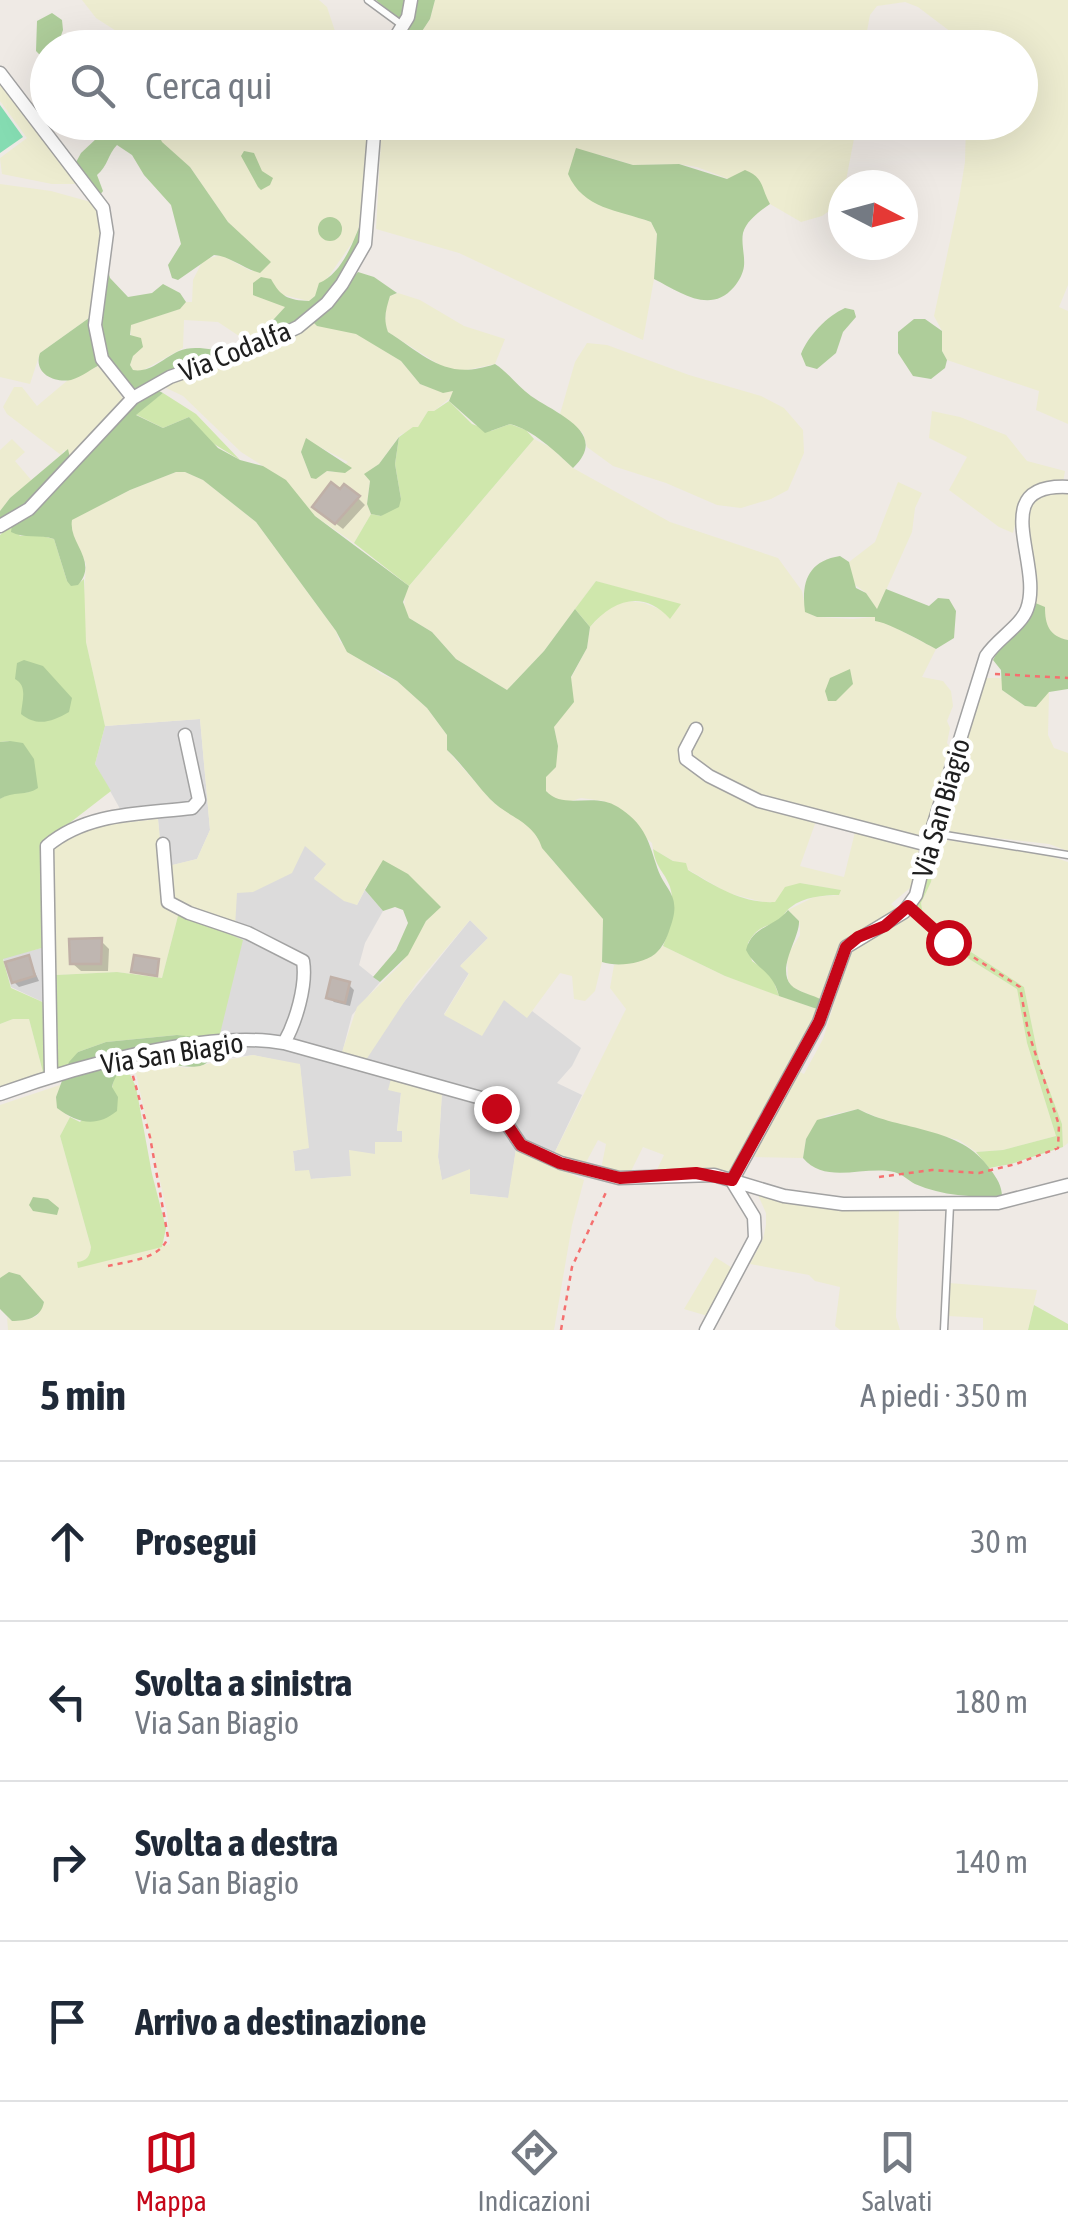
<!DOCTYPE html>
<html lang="it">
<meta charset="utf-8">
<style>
body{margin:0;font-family:"Asap Condensed",sans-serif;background:#f6f6f7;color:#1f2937}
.compass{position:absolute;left:828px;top:170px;width:90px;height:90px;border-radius:50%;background:#fff;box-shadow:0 10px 40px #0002;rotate:96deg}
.stop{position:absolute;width:30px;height:30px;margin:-22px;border:8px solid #c60618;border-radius:50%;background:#fff}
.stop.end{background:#c60618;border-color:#fff;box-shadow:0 2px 10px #0008}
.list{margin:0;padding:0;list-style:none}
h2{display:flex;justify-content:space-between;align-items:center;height:130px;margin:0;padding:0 40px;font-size:42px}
h2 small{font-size:32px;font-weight:400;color:#747a83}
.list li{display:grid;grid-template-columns:65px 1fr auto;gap:30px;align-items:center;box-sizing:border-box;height:160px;padding:0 40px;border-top:2px solid #e0e1e3}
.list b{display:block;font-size:38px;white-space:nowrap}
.list p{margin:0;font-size:32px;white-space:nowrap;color:#747a83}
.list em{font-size:32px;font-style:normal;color:#747a83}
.icon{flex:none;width:55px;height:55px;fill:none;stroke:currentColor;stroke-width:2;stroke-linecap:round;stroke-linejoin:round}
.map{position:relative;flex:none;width:1068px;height:1330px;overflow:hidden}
.search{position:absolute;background:#fff;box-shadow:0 10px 40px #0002;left:30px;right:30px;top:30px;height:110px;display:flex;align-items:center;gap:25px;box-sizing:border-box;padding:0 35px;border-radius:55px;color:#747a83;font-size:38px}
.sheet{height:770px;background:#fff}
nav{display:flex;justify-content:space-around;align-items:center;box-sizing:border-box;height:140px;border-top:2px solid #e0e1e3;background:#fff;font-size:28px;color:#747a83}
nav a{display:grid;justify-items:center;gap:5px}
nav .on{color:#c60618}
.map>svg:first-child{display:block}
</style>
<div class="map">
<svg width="1068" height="1330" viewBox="0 0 1068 1330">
<rect width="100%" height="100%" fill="#efeae5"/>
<path fill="#dcdbdb" d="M200,719L210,830L197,859L169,866L237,892L305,845L327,864L314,878L357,905L365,890L383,911L365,943L359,965L380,982L352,1015L341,1057L391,1018L470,920L488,938L461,965L469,973L444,1014L481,1035L504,999L527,1017L532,1011L581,1048L572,1066L557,1083L582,1095L552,1158L521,1142L516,1149L509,1198L470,1194V1170L442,1181L438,1157L442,1092H401L397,1130L402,1131L403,1142L376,1154L352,1176L310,1179L295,1171L293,1151L308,1148L300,1065L253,1055L208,1061L213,1056L179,912L166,904L158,819L124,822L119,807L95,764L105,726Z
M45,947L47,1004L11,987L3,958Z"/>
<path fill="#edecd0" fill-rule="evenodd" d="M82,0H319L327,7L339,43L349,47H183L185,32L171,47H141L96,18Z
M435,0H1068V285L1059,307L1068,311V424L1036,410L1039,391L947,360L942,351V331L934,316L959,199L965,162L966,123L1020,122V48L954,47L951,32L918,7L905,2L877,6L870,15L864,47L411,48L430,19Z
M0,81L78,184H52L2,174L0,158L27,138L0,101Z
M153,123H372L365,211L354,240L315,296L309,301L279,294L285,307L251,344L218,322L184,320L183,348L140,372L133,370L130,365L133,356L130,325L179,309L186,302H192L193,280L203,260L221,255L251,271L270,262L228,222L190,167L162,143Z
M382,123H857L843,196L835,207L822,216L801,222L770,204L763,192L697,167L679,164L633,165L601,155L630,215L651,222L657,234L654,279L643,340L459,253L376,229Z
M0,184L51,191L98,204L103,228L89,318L40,353L30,384L0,377Z
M398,293L420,300L464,326L505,339L495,364L457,372L446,369L388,332L385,323L386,307L390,296Z
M313,322L356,333L401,361L420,384L442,392L453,391L454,395L434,411H428L418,427L400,435L379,464L365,474L370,480L367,504L371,514L354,543L315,516L263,466L241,452L183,396L160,385ZM320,447L348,462L333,472L327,471L317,478H311L301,452L303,448Z
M587,343L607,345L689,375L761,396L784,408L803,430L804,453L788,490L771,499L741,508L717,505L666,483L613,466L587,447L583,433L560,414L575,362Z
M103,364L125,403L70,458L64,450L61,455L7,414L3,407L14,387H22L37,406L68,380Z
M932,411L960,417L1006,435L1027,461L1065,471L1063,483L1030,492L1021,500L1013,533L999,527L949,490L967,457L929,438Z
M12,439L25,452L15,461L32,481L10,498L0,511V450Z
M534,439L550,447L573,468L670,522L778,558L802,591L806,612L817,617L853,619L875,617L936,649L922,677L943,681L951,691L953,706L947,721L950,728L947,743L952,750L925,838L816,821L800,866L844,877L855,832L910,845L922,853L917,882L891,904L898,910L859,936L824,1002L792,987L788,980L787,956L800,935V928L799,921L788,910L814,897L839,895L840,890L800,883L775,902H763L728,893L653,849L652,843L604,801L581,798L565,803L555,800L546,791V777L558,746L554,727L573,702L571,678L587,648L590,627L611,605L627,601L644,603L664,611L680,605L596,581L544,651L507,690L456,659L432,632L409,618L404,611L405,591Z
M176,472H185L203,480L256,522L336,631L340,642L381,674L397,681L427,708L447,735V750L493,802L527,824L539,837L551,859L597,910L603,919L602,962L595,991L585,1001L574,999L572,976L560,973L527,1018L504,1000L482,1036L444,1015L469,974L460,966L488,938L470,920L416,984L364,1063L340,1058L357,1007L401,964L426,921L441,906L367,885L357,905L344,901L314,879L326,864L305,846L292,873L253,892L237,893L235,927L171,902L168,866L197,859L210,830L200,719L105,726L86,642L83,612L86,564L70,529L71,520L130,490Z
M898,482L922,493L915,508L912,532L877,610L866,593L854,584L849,562L875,542Z
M1052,493L1068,494V640L1058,638L1050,631L1033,602L1024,532L1028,503Z
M982,678H1002V690L1025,706L1049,692L1048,735L1054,748L1068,753V851L1049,844L936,831L959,765Z
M158,819L166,903L179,912L162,978L117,972L56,975L52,852L63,840L102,825Z
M939,839L1041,853L1068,862V1143L1063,1147L1062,1124L1040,1065L1024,987L962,946L923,915L921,903L931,882Z
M910,915L958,952L1017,989L1027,1043L1056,1136L1003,1150L976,1152L959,1140L893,1124L858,1109L826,1116L806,1139L803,1158L754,1157L798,1071L804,1074L823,1039L849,956L859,944Z
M663,946L725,976L820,1010L731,1179L655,1174L664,1155L643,1147L629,1175L601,1169L606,1144L598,1140L583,1168L552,1158L626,1009L610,988L614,965L652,956Z
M13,1019H29L44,1076L0,1092V1024Z
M253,1055L300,1064L309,1148L293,1151L295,1171L309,1170L311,1179L351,1176L349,1150L375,1154V1142H402V1131H397L401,1093L388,1090L391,1079L442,1092L438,1157L442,1180L470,1169V1194L508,1198L516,1149L584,1180L572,1225L554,1330H8L7,1317L12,1321L29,1319L37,1316L44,1302L28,1285L0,1278V1105L63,1084L56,1097L64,1113L70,1117L60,1136L91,1247L90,1255L78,1267L170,1244L167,1212L133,1060L187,1068Z
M758,1195L835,1209L899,1210L896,1317L900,1330H840L835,1326L840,1287L815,1281L809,1275L750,1264L763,1239L766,1225V1213Z
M715,1257L737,1271L711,1317L684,1309Z
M949,1283L1037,1290L1028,1330H983V1318L948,1316Z"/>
<path fill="#cfe7ac" d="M163,393L196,414L240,460L206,439L189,417L163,428L135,414Z
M449,401L472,424L491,431L510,424L526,430L534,439L409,586L354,543L371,514L381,516L401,499L395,464L399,437L413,427H418L428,411H434Z
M12,524L20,536L34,534L54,539L67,581L77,585L84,579L86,642L105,726L95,764L111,791L45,842V947L3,959L11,988L47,1004L50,1074L44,1076L29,1019H13L0,1024V799L10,793L30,792L10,741L0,742V535Z
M596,581L681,604L670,619C643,589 613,600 590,627L575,609Z
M939,839L931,882L921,903L923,915L962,946L1024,987L1040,1065L1062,1124L1063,1147L1011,1164L989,1168L976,1152L1003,1150L1056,1136L1027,1043L1017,989L958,952L910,915L921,889L932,844Z
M653,849L673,861L686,863L688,870C715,886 743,904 775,902L785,887L800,883L841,890L839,895C824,895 803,897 791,907C786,910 784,916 780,919C765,929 759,924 748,943L752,961L771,974L779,996L725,976L663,946C670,929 676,906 670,887C665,872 656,869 653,849Z
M179,912L243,940L219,1038L210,1040L177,1035L106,1042L78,1052L66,1070L58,1072L56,975L117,972L162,978Z
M125,1064L136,1087L152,1174L166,1228L162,1247L78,1268L77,1262C87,1261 90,1256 91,1247L60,1136L70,1117L80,1122L112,1088L115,1074Z
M1034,1305L1068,1324V1330H1028Z"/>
<path fill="#aecd9a" d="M376,0H435L430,19L411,48L405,47L408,27Z
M52,13L62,20L63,30L57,47L48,48L47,54L41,56L36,51L37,21Z
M113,123H153L162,142L190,167L228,222L271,262L260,273C244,269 230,256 214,255L178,280L172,278L168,265L181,244L171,205L144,175L132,155L117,145C108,154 108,166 97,175L103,191L100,195L74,166L81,153Z
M576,148L633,165L679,164L727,179L745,170C764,177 761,188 770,204C760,211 746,221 743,233C741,243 745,255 744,266C743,274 739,281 734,287C710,315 680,292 654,279L657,234L651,222C618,210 583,209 568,174Z
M244,151L254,153L262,171L273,178L270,185L261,190L258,187L241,156Z
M365,211L363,243L348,269L305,318L251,344L285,307L253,295V283L261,277L271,279C281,297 288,300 309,301L315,296L319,283C344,273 356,235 365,211Z
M318 229a12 12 0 1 1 24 0a12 12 0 1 1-24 0Z
M108,270L110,278L128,297L152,293L163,284L180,293L186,302L180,309L131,325L130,335L141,338L143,347L133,356L130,365L133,370C151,373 163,358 179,351C191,345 214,349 228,353L134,397L102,364C92,368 82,377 71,380C53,383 33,373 40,353L89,318Z
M358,272L374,277L397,293L390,296C386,309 383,319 388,332C427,357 446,381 495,364C509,373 518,387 531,396C557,414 610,433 573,468C555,451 533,430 510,424L485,433L449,401L453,391L443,393L420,384L401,361L356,334L317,326L313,322Z
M845,308L854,310L856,317L843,332L836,353L817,369L806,366L801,354C808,336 827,316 845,308Z
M914,319H925L942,331V351L947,360L945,368L931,379L913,376L898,353V332Z
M155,389L163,393L136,415L163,428L189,417L218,448L240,460L263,466L286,480L315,516L409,586L403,602L409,618L432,632L456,659L507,690L544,651L575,609L590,627L587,648L571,677L574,702L554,727L558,746L556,767L546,777V791C565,811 593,791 618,807C643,823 648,838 656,864C664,892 683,893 670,928C667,938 663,947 655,954C642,964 617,967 602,962L603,919L542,848C534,821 507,817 490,799C475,783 463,765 447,750V735L427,708L397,681L347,652L336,631L256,522L203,480L185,472H176L130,490L72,520C68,543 99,561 78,585L71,586L67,581L54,539C40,534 23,539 11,532L12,524L124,409Z
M399,437L395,464L401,499L399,507L381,516L371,514L367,504L370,481L364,474L379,464Z
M306,438L352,468L345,473L327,471L316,479L311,478L301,452Z
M68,449L70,458L30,503L0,523V511L10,498Z
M840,556L849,562L856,588L866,593L877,609L886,589L929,606L938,598L949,599L956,611L954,638L936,649C923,642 887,622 875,621V617H817L805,612C801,582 808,561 840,556Z
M1033,602L1045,607C1045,625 1049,636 1068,640V689L1049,692L1036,707L1025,706L1002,690L1001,670L993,660C1005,635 1027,635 1033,602Z
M24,660L43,666L72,698L69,712C52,722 37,727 21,714C22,701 28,686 15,679L17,663Z
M850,669L853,684L836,701H828L825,691L830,678Z
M10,741L23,743L34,759L38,788C27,796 13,791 0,799V742Z
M383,860L408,874L441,907L426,921L408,955L380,982L373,977L396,950L408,923L403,910L395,907L383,911L365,890Z
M788,910L799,921C800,938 776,968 791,985C797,992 814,995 822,1000L820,1010L779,996C772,969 757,971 746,950C753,925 774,928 788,910Z
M177,1035L205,1038L214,1047C209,1098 128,1027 112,1087L118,1097L117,1111C96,1128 77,1123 57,1108L56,1097L69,1062L78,1052L106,1042Z
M858,1109C901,1132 960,1125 990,1169C997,1178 1002,1186 1002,1197C973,1197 942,1196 915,1184C908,1180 902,1174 894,1172C865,1165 825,1185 803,1158L806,1139L817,1120Z
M33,1197L48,1199L59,1208L57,1215L33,1211L29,1205Z
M9,1272L20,1275L44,1302C41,1318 27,1321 12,1321L0,1309V1278Z"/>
<path fill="#85dcb2" d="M0,105L23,137L0,153Z"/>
<path fill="#0003" d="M358,498L365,505L343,529L322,513Z
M101,941L109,949L108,971H81L72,963Z
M28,957L39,981L19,987L14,982Z
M349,985L354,990L350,1006L334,1002L329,997Z"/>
<path fill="#bfb6b1" stroke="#c0b0a7" stroke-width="2.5" d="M331,482L340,489L344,484L360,496L335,524L312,507Z
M102,938L101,964H70L69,939Z
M29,955L35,976L12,983L5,962Z
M134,955L159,959L157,976L131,972Z
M331,977L350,982L345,1003L326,998Z"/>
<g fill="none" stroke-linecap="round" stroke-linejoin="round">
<g stroke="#a2a2a2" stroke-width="9">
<path id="service" d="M368,0L402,25
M933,833L1068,855
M944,1330L950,1205"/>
</g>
<g stroke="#a2a2a2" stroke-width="15">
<path id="minor" d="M389,48L408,17L411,0
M0,73L103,208L107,233L95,325L102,359L133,398
M0,526L29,509L133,398L170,377L258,346L298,327L327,303L342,284L365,244L375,122
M696,729L685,750L686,759L709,776L759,801L928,845
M163,844L168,902L189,913L248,933L303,961C307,985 296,1022 284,1043
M51,1075L47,846C87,812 142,814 192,808L199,800L185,735
M0,1094C75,1067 206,1029 284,1043L481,1098L496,1108L521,1145L561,1163L619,1178L714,1175L784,1196L843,1204L998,1203L1068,1185
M706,1330L755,1238L754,1217L732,1181L819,1022L846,947L904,912L916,895L931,833L986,656C997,639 1021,626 1027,609C1044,564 985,483 1068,487"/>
</g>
<path stroke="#f5706f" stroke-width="2.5" stroke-dasharray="5 5" stroke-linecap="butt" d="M995,674L1068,678
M879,1177L932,1170L979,1173L1016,1164L1058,1148L1059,1125L1028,1031L1020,987L948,941L917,914
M108,1266C129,1261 161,1259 168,1237L150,1137L131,1069
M561,1330L572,1267L607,1190"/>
<use href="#service" stroke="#fff" stroke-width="6"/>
<use href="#minor" stroke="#fff" stroke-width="12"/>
</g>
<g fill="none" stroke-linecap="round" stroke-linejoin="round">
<path stroke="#c60618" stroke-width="12" d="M496,1108L521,1145L560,1163L620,1178L696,1173L732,1180L819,1022L846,947L858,937L885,926L908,906L948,942"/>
</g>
<g text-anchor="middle" stroke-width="9" stroke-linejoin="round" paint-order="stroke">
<g font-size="28" fill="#1e1e1e" stroke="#fff">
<text transform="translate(235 351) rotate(-22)" y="10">Via Codalfa</text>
<text transform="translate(941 808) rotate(-74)" y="10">Via San Biagio</text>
<text transform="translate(172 1053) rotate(-9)" y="10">Via San Biagio</text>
</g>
</g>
</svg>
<svg class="compass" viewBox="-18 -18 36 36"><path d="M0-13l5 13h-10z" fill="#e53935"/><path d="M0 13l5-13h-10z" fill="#747a83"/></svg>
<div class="stop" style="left:948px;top:942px"></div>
<div class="stop end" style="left:496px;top:1108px"></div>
<div class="search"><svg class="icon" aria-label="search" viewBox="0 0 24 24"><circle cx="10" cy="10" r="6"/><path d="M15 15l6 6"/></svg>Cerca qui</div>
</div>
<section class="sheet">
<h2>5 min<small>A piedi · 350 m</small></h2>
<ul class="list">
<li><svg class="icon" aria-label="ahead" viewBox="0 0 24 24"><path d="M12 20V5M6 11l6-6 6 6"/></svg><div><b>Prosegui</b></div><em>30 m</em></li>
<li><svg class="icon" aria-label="left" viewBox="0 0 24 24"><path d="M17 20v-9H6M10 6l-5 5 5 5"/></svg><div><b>Svolta a sinistra</b><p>Via San Biagio</p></div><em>180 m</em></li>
<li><svg class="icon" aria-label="right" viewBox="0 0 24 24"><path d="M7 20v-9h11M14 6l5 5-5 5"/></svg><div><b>Svolta a destra</b><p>Via San Biagio</p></div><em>140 m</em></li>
<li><svg class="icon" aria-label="arrive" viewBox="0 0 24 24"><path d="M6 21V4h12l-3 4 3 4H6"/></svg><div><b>Arrivo a destinazione</b></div></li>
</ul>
</section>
<nav>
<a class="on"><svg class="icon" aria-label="map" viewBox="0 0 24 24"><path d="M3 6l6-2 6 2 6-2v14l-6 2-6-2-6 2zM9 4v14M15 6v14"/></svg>Mappa</a>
<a><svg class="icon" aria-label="directions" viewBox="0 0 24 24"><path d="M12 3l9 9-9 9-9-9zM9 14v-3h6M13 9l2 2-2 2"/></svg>Indicazioni</a>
<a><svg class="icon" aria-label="saved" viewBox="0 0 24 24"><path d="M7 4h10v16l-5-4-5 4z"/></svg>Salvati</a>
</nav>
